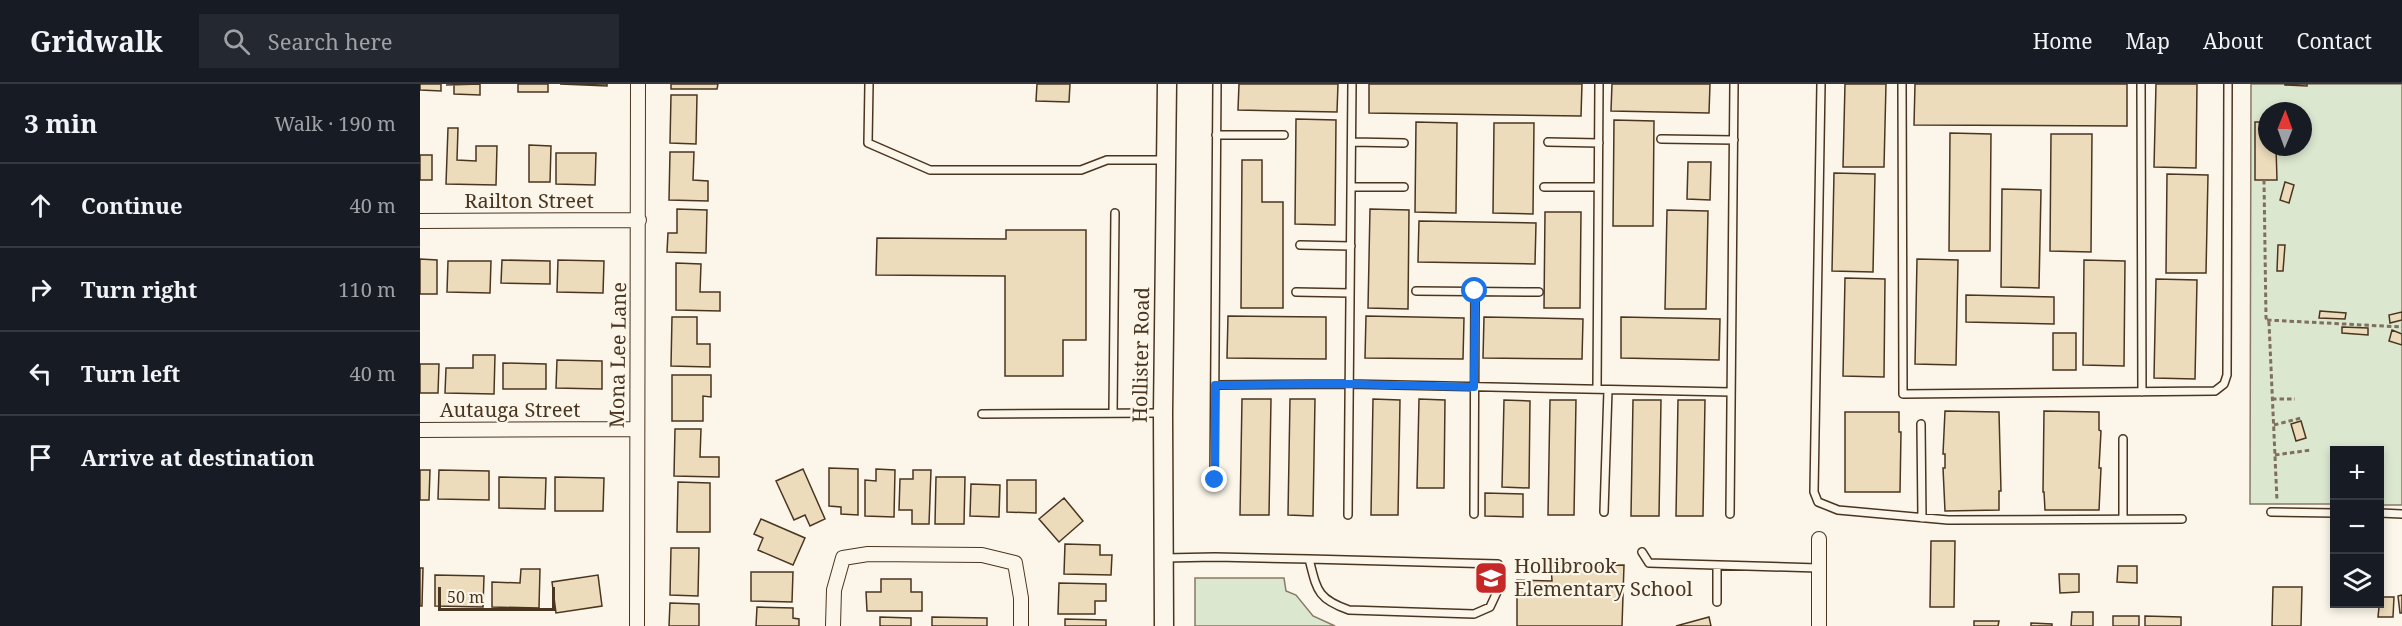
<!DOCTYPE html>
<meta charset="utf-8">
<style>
body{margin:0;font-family:"Noto Serif",serif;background:#242831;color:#f1f3f6}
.controls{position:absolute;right:18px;bottom:18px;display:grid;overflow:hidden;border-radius:0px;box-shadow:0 3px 9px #0003}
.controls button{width:54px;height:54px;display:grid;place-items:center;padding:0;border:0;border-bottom:2px solid #363941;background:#171b24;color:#f1f3f6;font:30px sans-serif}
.compass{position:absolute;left:1838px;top:18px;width:54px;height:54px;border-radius:50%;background:#171b24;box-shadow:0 3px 9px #0003;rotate:1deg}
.scale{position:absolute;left:18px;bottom:15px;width:117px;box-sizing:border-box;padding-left:6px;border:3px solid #4a3520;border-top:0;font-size:16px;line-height:21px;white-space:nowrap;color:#4a3520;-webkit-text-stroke:4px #fbf6e9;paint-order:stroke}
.stop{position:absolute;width:18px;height:18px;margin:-14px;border:4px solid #1a73e8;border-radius:50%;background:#fff}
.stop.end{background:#1a73e8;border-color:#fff;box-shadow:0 2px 6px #0008}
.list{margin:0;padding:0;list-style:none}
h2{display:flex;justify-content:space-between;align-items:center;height:78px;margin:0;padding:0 24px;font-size:26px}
h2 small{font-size:20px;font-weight:400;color:#9ea1a6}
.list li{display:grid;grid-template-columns:39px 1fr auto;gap:18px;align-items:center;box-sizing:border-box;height:84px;padding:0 24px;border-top:2px solid #363941}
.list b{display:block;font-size:22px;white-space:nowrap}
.list em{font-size:20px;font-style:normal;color:#9ea1a6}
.icon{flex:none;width:33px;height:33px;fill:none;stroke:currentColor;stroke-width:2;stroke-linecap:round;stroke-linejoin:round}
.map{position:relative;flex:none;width:1982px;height:542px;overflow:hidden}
header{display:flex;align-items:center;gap:36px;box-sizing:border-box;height:84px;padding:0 30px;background:#171b24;border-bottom:2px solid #363941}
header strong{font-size:28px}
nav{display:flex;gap:33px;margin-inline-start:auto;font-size:21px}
.search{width:420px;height:54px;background:#242831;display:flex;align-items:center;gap:15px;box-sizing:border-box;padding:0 21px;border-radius:0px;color:#9ea1a6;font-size:22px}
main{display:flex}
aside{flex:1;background:#171b24}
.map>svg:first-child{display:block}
</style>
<header>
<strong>Gridwalk</strong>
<div class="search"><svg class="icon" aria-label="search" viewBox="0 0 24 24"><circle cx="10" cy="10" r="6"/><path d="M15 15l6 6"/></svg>Search here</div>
<nav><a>Home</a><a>Map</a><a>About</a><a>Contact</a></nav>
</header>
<main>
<aside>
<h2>3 min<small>Walk · 190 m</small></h2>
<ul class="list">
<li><svg class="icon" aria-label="ahead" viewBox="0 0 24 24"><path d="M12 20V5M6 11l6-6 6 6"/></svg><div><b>Continue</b></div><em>40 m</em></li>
<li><svg class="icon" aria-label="right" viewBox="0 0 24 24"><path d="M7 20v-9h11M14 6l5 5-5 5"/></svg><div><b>Turn right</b></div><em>110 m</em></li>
<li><svg class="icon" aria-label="left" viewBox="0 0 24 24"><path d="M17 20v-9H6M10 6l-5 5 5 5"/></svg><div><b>Turn left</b></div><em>40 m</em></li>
<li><svg class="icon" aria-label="arrive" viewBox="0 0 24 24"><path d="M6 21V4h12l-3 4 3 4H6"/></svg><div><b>Arrive at destination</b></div></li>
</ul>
</aside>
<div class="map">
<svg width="1982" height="542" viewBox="0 0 1982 542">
<rect width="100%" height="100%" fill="#fbf6e9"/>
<path fill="#dce7d0" stroke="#887966" stroke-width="1.5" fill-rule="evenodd" d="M1831,0H1982V421H1960V366H1914V420H1830ZM1847,27H1883V63H1847Z
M775,494H864L866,507L876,511L893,532L915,542H775Z"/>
<path fill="#ecdcbc" stroke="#4a3520" stroke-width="1.5" d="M0,0H21V7L0,6Z
M60,0V11L34,10V1H26Z
M98,0H128V8H98Z
M140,0H187V2Z
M251,0H298L297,5H251Z
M617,0H650L649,18L616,17Z
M819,0H918L917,28L818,26Z
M949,0H1162L1161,32L949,29Z
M1192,0H1290L1289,29L1191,27Z
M1425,0H1466L1464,83H1423Z
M1495,0H1707V42L1494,41Z
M1736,0H1777L1776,84L1734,83Z
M1865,0H1887V2L1865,1Z
M251,11H277L276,60L250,59Z
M876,35L916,36L915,141L875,140Z
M1194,36L1234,37L1233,142H1193Z
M996,38L1037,39L1036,129L995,128Z
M1835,38H1847V63H1856L1857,96H1835Z
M1074,39H1114L1113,130L1073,129Z
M28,44H38L37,76L56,77V62H77L76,101L26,100Z
M1530,49L1571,50L1570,167H1529Z
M1631,50H1672L1671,168L1630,167Z
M109,61L131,62L130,98H109Z
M250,68H274L273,96L288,97V117L249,116Z
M136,69H176L175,101L136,100Z
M0,71H12V96H0Z
M822,76H842V118H863V224H821Z
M1268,78H1291L1290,116L1267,115Z
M1414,89L1455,90L1453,188L1412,187Z
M1747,90L1788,91L1786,189H1746Z
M1865,98L1874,101L1869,119L1860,116Z
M1582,105L1621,106L1619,204L1581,203Z
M257,125L287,126L286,169L247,168L248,149H257Z
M950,125L989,126L988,225L948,224Z
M1247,126L1288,127L1286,225H1245Z
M1125,128H1161L1160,224H1124Z
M999,137L1116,139L1115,180L998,178Z
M586,146H666V256H643V292H585V192L456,191L457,154L586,155Z
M1858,161H1865L1863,187H1857Z
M0,175L17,176V210H0Z
M1497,175L1538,176L1536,281L1495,280Z
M82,176L130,177V200L81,199Z
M138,176L184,177L183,209L137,208Z
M1664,176L1705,177L1704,282L1663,281Z
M28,177H71L70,209L27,208Z
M256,179L281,180L280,208H300V227L256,226Z
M1425,194L1465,195L1464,293L1423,292Z
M1736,195L1777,196L1775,295L1734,294Z
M1546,211L1634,213V240L1546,238Z
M1900,227L1926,229L1925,235L1899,234Z
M1982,228V236L1970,239L1969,231Z
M808,232L906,233V275L807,274Z
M946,232L1044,234L1043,275L945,274Z
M252,233H277V260H290V283L251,282Z
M1064,233L1163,235L1162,275L1063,274Z
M1201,233L1300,235L1299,276L1201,274Z
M1922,243L1948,244V251L1922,249Z
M1972,246L1982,250V261L1969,257Z
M1633,249H1656V286H1633Z
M53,271H75L74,310L25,309L26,284H53Z
M137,276L182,277V305L136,304Z
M83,279L126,280V305H83Z
M0,280H19L18,309H0Z
M252,291H291V313L283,312V337H252Z
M822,315H851L849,431H820Z
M870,315H895L893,432L868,431Z
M953,315L980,316L978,431H951Z
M999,315L1025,316L1024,404H997Z
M1084,316L1110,317L1109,404L1082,403Z
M1130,316H1156L1154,431H1128Z
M1213,316H1241L1239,432H1211Z
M1258,316H1285L1283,432H1256Z
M1525,327L1579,328L1581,407H1579V426L1525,427L1523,384H1525V370H1523Z
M1624,327L1679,328V346L1681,347L1679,384H1681L1679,426H1625L1624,408H1623Z
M1425,328H1479V348H1481L1480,408H1425Z
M1881,337L1886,354L1876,357L1871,340Z
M255,345H281L280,373H299V393L254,392Z
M409,384L438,385V431L421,430V423L409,422Z
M383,385L405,435L390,442L385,431L374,436L356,397Z
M456,385L475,386L474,433L445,432V396L456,397Z
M0,386H10L9,416H0Z
M19,386L69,387V416L18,415Z
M493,386H511L509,440H492V426H479L480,395H493Z
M79,393L126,394L125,425L79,424Z
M135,393L184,394L183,427H135Z
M516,393H545L544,440H515Z
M587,396H616V429L587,428Z
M258,398L290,399V448H257Z
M551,400L580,401L579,433L550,432Z
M1065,409L1103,410V433L1065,432Z
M644,414L663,437L639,458L619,435Z
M341,435L385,454L373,481L338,466L343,454L334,450Z
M1511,457H1535L1534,523H1510Z
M645,460L680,461V471H692L691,491L644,490Z
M251,464H279L278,512L250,511Z
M1204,481L1202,542H1097V496L1132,497L1131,482Z
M1698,482H1717V499L1697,498Z
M0,484H3L2,522H0Z
M101,485H120L119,524L72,523V498L100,499Z
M331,488H373L372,518L331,517Z
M1639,490H1659V508L1640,509Z
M15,491L64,492L63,523L15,522Z
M178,491L182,522L136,529L132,498Z
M461,495H491V508H502V527H447L446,508H461Z
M639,499L686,500V517H675V530H638Z
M1853,503H1882L1881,542H1852Z
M1982,511V529H1980L1978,512Z
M1960,513H1974L1973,533H1958Z
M250,519L279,520V542H249Z
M337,523L373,524V534L379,535V542H336Z
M1652,528H1673V542H1651Z
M1693,532H1719V542H1693Z
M1725,532L1761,533V542H1725Z
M460,533L491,534V542H460Z
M512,533L567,534V542H512Z
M1289,533L1291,542H1256Z
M645,535L686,536V542H645Z
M1554,537H1579L1578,542H1554Z
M1611,539L1632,540V542H1611Z"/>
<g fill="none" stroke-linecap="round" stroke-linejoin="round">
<g stroke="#4a3520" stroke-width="10">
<path id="service" d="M449,0L448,59L510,86H661L687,76H744
M1401,0L1394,408L1398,418L1418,426L1528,436L1762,435
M1482,0L1483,310L1795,307L1804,300L1807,291L1808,0
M1721,0L1722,308
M796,51H864
M1241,55L1314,56
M932,58L984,59
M1128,58L1179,59
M931,103H984
M1124,103H1178
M880,161L931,162
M996,207L1119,208
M876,208L930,209
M795,301L929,300L1311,308
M1177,305L1179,0
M693,329L695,129
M562,330L743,329
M1501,340L1502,434
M794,397L797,0
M1184,428L1188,306
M1851,428L1914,429
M1960,429L1982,430
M1054,430L1055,207
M1310,430L1314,0
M928,431L932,0
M1703,435V355
M1222,468L1229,479L1398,484
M744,474L795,473L889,475
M889,475L1078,480L1077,508L1070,523L1054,530L929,526C897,515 897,506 889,475Z
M1297,518V481"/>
</g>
<g stroke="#4a3520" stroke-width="16">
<path id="minor" d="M0,137L219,136
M0,346L217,345
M217,542L218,0
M413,542L414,506L423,474L448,470L562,471L595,479L601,514V542
M1399,542V455"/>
</g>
<g stroke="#4a3520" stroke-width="21">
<path id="tertiary" d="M744,542L743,329L747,0"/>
</g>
<path stroke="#7f6f5c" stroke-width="3" stroke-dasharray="4.5 3" stroke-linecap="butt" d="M1844,96L1846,234L1849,239L1857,417
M1847,236L1982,243
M1852,315H1875
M1854,341L1881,334
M1855,371L1891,366"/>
<use href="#service" stroke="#fbf6e9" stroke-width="7"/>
<use href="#minor" stroke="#fbf6e9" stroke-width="14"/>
<use href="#tertiary" stroke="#fbf6e9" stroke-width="18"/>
</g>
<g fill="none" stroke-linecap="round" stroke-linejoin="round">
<path stroke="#1a73e8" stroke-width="8" d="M795,396V301L929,300L1054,303L1055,207"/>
</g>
<defs>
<g id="school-square" transform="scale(1.725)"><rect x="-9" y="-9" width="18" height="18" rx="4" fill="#c62828" stroke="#fbf6e9"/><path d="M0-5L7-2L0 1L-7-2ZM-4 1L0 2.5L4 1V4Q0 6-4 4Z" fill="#fff"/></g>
</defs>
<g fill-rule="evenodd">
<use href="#school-square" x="1071" y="494"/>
</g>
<g text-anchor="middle" stroke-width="4.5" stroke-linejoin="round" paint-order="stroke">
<g font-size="20" fill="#4a3520" stroke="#fbf6e9">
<text x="109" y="124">Railton Street</text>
<text transform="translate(198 271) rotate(-89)" y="7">Mona Lee Lane</text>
<text transform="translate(721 271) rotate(-89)" y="7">Hollister Road</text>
<text x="90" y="333">Autauga Street</text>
</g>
<g font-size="20" fill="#4a3520" stroke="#fbf6e9" text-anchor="start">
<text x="1094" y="489">Hollibrook<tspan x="1094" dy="23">Elementary School</tspan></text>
</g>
</g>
</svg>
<div class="controls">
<button>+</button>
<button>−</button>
<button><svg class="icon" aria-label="layers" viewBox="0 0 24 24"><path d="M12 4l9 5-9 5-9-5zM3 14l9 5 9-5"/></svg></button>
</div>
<svg class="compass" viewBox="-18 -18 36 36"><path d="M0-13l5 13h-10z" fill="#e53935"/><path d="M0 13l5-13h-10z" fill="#9ea1a6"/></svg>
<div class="scale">50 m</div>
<div class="stop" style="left:1055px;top:207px"></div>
<div class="stop end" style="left:795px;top:396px"></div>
</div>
</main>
